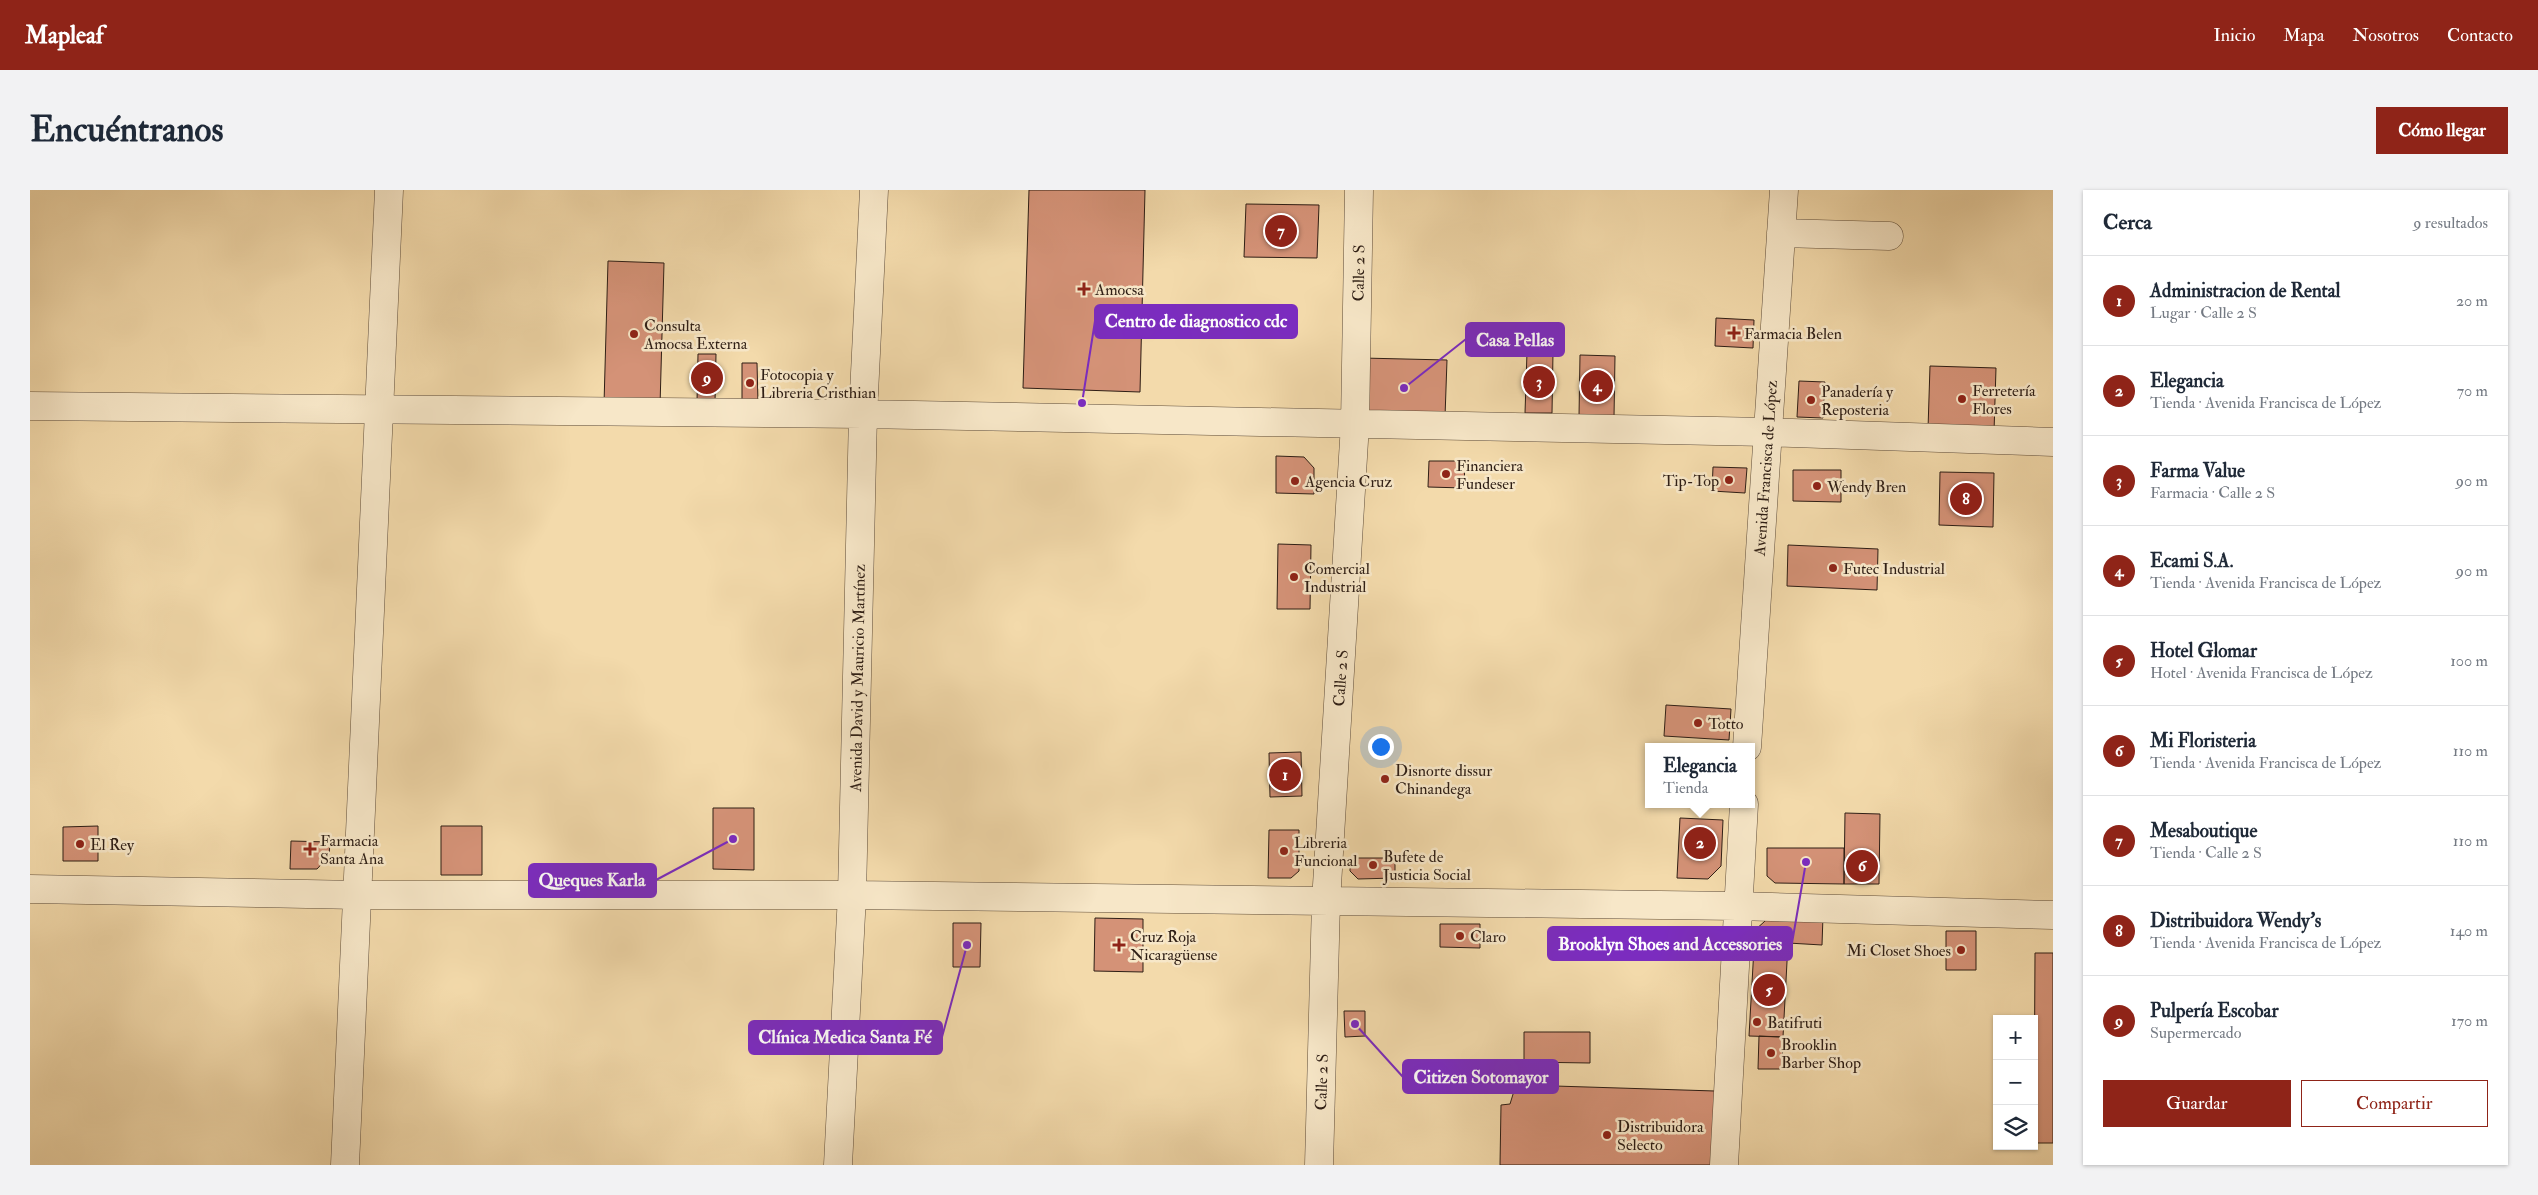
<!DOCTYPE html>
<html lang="es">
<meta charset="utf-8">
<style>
body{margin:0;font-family:"IM FELL Double Pica",serif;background:#f2f2f3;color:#1f2937}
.controls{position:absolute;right:15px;bottom:15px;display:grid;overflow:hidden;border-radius:0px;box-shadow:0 1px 4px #0004}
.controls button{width:45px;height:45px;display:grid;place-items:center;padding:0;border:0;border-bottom:1px solid #e0e1e3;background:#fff;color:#1f2937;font:25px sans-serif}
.you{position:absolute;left:1350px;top:556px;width:18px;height:18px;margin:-12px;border:4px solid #fff;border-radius:50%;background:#1a73e8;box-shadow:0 0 0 8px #1a73e833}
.badge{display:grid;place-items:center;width:32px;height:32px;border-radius:50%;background:#8f2418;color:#fff;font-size:16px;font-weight:700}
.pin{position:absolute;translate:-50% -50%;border:2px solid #fff;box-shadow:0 1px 5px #0006}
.popup{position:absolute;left:1615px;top:553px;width:110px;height:65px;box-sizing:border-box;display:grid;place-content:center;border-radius:0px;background:#fff;filter:drop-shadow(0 1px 4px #0005);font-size:16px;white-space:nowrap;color:#747a83}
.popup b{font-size:19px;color:#1f2937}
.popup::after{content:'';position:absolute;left:50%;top:100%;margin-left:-10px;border:10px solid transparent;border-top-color:#fff}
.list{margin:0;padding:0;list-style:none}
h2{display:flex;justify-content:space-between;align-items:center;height:65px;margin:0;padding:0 20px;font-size:21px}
h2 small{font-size:16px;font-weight:400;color:#747a83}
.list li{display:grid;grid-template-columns:32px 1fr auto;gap:15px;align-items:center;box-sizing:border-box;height:90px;padding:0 20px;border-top:1px solid #e0e1e3}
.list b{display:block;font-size:19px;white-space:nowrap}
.list p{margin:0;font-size:16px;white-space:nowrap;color:#747a83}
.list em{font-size:16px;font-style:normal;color:#747a83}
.actions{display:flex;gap:10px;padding:15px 20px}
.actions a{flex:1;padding:11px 0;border:1px solid #8f2418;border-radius:0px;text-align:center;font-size:18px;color:#8f2418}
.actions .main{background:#8f2418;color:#fff}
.icon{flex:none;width:28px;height:28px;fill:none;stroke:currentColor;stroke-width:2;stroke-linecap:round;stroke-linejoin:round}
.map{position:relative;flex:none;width:2023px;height:975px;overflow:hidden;border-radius:0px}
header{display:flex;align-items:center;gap:30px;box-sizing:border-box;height:70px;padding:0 25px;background:#8f2418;color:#fff}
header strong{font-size:24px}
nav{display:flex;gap:28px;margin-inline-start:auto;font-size:18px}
.intro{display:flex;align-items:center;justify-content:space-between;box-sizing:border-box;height:120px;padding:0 30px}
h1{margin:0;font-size:35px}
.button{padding:12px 22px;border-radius:0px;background:#8f2418;color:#fff;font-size:18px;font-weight:700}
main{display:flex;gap:30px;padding:0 30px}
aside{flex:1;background:#fff;border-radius:0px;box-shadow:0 1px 4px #0004}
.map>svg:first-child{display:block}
</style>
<header>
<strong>Mapleaf</strong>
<nav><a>Inicio</a><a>Mapa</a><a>Nosotros</a><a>Contacto</a></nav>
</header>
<div class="intro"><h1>Encuéntranos</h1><a class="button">Cómo llegar</a></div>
<main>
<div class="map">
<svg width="2023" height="975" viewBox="0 0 2023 975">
<rect width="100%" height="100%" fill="#f3daab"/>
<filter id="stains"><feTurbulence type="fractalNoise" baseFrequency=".004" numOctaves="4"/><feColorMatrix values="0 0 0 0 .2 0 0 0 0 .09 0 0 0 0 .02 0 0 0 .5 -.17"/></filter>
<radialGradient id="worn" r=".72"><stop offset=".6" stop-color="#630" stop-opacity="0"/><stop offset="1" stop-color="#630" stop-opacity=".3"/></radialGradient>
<path fill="#d49277" stroke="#2e1e15" d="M999,0H1115L1110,202L993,198Z
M1216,14L1289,15L1287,68L1214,67Z
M578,71L634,73L630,216L574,214Z
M1686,128L1724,130L1723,158L1685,156Z
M1497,162H1523L1522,223H1495Z
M668,164H686L685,212H667Z
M1550,165L1585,166L1584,227L1549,226Z
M1332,168L1417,170L1415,227L1331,225Z
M712,173H727L728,213H712Z
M1900,176L1966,178L1964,242L1898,239Z
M1769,191L1795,192L1793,228L1767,227Z
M1246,266L1274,267L1284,278V304L1246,303Z
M1399,271H1435L1434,298L1398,297Z
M1683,277L1717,278L1715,303L1682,301Z
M1763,280H1811V312L1763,311Z
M1910,282L1964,283L1963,337L1909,335Z
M1248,354L1281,355L1280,419H1247Z
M1758,355L1848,359L1847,400L1757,396Z
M1636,515L1701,519L1699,550L1634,546Z
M1271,562L1272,606L1240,607L1239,563Z
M683,618H724V680L683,679Z
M1815,623L1850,624L1849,694H1814Z
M1650,628L1693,630L1691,676L1678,689L1647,688Z
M68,636V671H33V637Z
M411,636H452V685H411Z
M1239,640H1269V681L1261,688H1238Z
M261,651L300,652L299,666L287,679H260Z
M1737,658H1814V694L1745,693L1737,686Z
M1320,668H1365V688L1328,689L1320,681Z
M1744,723L1793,726L1792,755L1758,753L1753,847L1719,846L1725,740Z
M1065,728L1113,729V782L1064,781Z
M923,733H951L950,777H923Z
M1410,734H1450V758L1410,757Z
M1916,741H1946V780H1916Z
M2005,763H2023V953H2004Z
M1314,821H1335V846L1315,847Z
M1494,842H1560V873L1494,872Z
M1729,846L1753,847L1752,879H1728Z
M1493,895L1685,901L1684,975H1470L1471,915L1480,914L1484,901Z"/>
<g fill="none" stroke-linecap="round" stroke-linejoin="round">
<g stroke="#5f4d3a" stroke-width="29">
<path id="minor" d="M1751,43L1859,46
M0,216L833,224L1737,242L2023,252
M1717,557L1754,0
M0,699L329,705H822L1707,716L2023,725
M315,975L359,0
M808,975L822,705L833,224L844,0
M1289,975L1296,712L1325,234L1329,0
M1694,975L1714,614"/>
</g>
<use href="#minor" stroke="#f7e7c8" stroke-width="28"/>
</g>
<g fill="#8f2418" stroke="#f7e7c8" stroke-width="2">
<path d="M1051.5 91.5h5v5h5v5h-5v5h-5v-5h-5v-5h5z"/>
<path d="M1701.5 135.5h5v5h5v5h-5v5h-5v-5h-5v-5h5z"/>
<circle cx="604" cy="144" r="5"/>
<circle cx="720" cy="193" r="5"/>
<circle cx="1932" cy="209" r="5"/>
<circle cx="1781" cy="210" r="5"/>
<circle cx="1416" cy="284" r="5"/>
<circle cx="1699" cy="290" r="5"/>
<circle cx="1265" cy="291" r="5"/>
<circle cx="1787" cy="296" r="5"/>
<circle cx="1803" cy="378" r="5"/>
<circle cx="1264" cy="387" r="5"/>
<circle cx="1668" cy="533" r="5"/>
<circle cx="1355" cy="589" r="5"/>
<circle cx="50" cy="654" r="5"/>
<path d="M277.5 651.5h5v5h5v5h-5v5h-5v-5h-5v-5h5z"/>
<circle cx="1254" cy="661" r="5"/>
<circle cx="1343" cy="675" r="5"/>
<circle cx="1430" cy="746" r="5"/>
<path d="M1086.5 747.5h5v5h5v5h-5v5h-5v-5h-5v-5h5z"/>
<circle cx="1931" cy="760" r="5"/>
<circle cx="1727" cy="832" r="5"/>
<circle cx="1741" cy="863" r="5"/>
<circle cx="1577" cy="945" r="5"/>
</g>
<g text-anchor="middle" stroke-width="5" stroke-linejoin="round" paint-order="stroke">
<g font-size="16" fill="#2e1e15" stroke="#f7e7c8">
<text transform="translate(1328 83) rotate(-89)" y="6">Calle 2 S</text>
<text transform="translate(1735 278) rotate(-86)" y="6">Avenida Francisca de López</text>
<text transform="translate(827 488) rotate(-89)" y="6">Avenida David y Mauricio Martínez</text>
<text transform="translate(1310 488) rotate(-86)" y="6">Calle 2 S</text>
<text transform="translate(1291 892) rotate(-88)" y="6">Calle 2 S</text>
</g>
<g font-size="16" fill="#2e1e15" stroke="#f7e7c8" text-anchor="start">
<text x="1065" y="105">Amocsa</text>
<text x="614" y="141">Consulta<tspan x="614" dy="18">Amocsa Externa</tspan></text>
<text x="1714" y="149">Farmacia Belen</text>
<text x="730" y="190">Fotocopia y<tspan x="730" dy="18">Libreria Cristhian</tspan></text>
<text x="1942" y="206">Ferretería<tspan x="1942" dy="18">Flores</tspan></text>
<text x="1791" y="207">Panadería y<tspan x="1791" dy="18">Reposteria</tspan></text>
<text x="1426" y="281">Financiera<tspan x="1426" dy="18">Fundeser</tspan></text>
<text x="1689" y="296" text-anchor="end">Tip-Top</text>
<text x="1275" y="297">Agencia Cruz</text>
<text x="1797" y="302">Wendy Bren</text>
<text x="1274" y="384">Comercial<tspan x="1274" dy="18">Industrial</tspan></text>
<text x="1813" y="384">Futec Industrial</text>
<text x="1678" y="539">Totto</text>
<text x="1365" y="586">Disnorte dissur<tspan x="1365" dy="18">Chinandega</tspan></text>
<text x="290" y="656">Farmacia<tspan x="290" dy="18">Santa Ana</tspan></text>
<text x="1264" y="658">Libreria<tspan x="1264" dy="18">Funcional</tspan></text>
<text x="60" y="660">El Rey</text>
<text x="1353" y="672">Bufete de<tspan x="1353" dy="18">Justicia Social</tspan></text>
<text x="1100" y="752">Cruz Roja<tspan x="1100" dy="18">Nicaragüense</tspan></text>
<text x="1440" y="752">Claro</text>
<text x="1921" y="766" text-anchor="end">Mi Closet Shoes</text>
<text x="1737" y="838">Batifruti</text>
<text x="1751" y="860">Brooklin<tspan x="1751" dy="18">Barber Shop</tspan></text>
<text x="1587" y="942">Distribuidora<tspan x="1587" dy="18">Selecto</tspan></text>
</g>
</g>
<path fill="none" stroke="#7b2cbf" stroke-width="2" d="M1052 213L1065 131M1374 198L1436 149M703 649L626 690M1776 672L1762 753M937 755L912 847M1325 834L1373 887"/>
<g fill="#7b2cbf" stroke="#f7e7c8" stroke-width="2">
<circle cx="1052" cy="213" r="5"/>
<circle cx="1374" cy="198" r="5"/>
<circle cx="703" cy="649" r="5"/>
<circle cx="1776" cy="672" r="5"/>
<circle cx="937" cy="755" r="5"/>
<circle cx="1325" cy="834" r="5"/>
</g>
<g fill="#7b2cbf" stroke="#7b2cbf" stroke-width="2">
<rect x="1065" y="115" width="202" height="33" rx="5"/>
<rect x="1436" y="133" width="98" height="33" rx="5"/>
<rect x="499" y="674" width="127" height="33" rx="5"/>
<rect x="1518" y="737" width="244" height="33" rx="5"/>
<rect x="719" y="831" width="193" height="33" rx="5"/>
<rect x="1373" y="870" width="155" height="33" rx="5"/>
</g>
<g font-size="18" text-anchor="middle" font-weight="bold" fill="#fff">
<text x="1166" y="137">Centro de diagnostico cdc</text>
<text x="1485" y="156">Casa Pellas</text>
<text x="562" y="696">Queques Karla</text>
<text x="1640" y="760">Brooklyn Shoes and Accessories</text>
<text x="815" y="853">Clínica Medica Santa Fé</text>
<text x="1451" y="893">Citizen Sotomayor</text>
</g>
<rect width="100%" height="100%" filter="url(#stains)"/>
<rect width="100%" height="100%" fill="url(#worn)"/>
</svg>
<div class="controls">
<button>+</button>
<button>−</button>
<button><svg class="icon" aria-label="layers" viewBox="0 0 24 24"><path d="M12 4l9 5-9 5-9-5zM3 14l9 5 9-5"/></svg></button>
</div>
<div class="you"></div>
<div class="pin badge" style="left:1255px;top:585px">1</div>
<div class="pin badge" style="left:1670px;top:653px">2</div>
<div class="popup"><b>Elegancia</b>Tienda</div>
<div class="pin badge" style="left:1509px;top:192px">3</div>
<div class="pin badge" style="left:1567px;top:196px">4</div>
<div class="pin badge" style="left:1739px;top:800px">5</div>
<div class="pin badge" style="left:1832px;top:676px">6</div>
<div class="pin badge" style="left:1251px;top:41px">7</div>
<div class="pin badge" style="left:1936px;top:309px">8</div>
<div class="pin badge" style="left:677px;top:188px">9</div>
</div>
<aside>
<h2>Cerca<small>9 resultados</small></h2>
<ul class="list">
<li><span class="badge">1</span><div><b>Administracion de Rental</b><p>Lugar · Calle 2 S</p></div><em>20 m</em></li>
<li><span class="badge">2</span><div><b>Elegancia</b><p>Tienda · Avenida Francisca de López</p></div><em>70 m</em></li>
<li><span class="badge">3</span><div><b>Farma Value</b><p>Farmacia · Calle 2 S</p></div><em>90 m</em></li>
<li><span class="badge">4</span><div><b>Ecami S.A.</b><p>Tienda · Avenida Francisca de López</p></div><em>90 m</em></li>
<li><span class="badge">5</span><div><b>Hotel Glomar</b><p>Hotel · Avenida Francisca de López</p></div><em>100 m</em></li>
<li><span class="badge">6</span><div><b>Mi Floristeria</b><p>Tienda · Avenida Francisca de López</p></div><em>110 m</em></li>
<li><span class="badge">7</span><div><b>Mesaboutique</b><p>Tienda · Calle 2 S</p></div><em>110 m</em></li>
<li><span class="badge">8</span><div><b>Distribuidora Wendy's</b><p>Tienda · Avenida Francisca de López</p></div><em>140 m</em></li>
<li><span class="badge">9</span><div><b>Pulpería Escobar</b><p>Supermercado</p></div><em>170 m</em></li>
</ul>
<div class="actions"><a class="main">Guardar</a><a>Compartir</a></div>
</aside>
</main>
